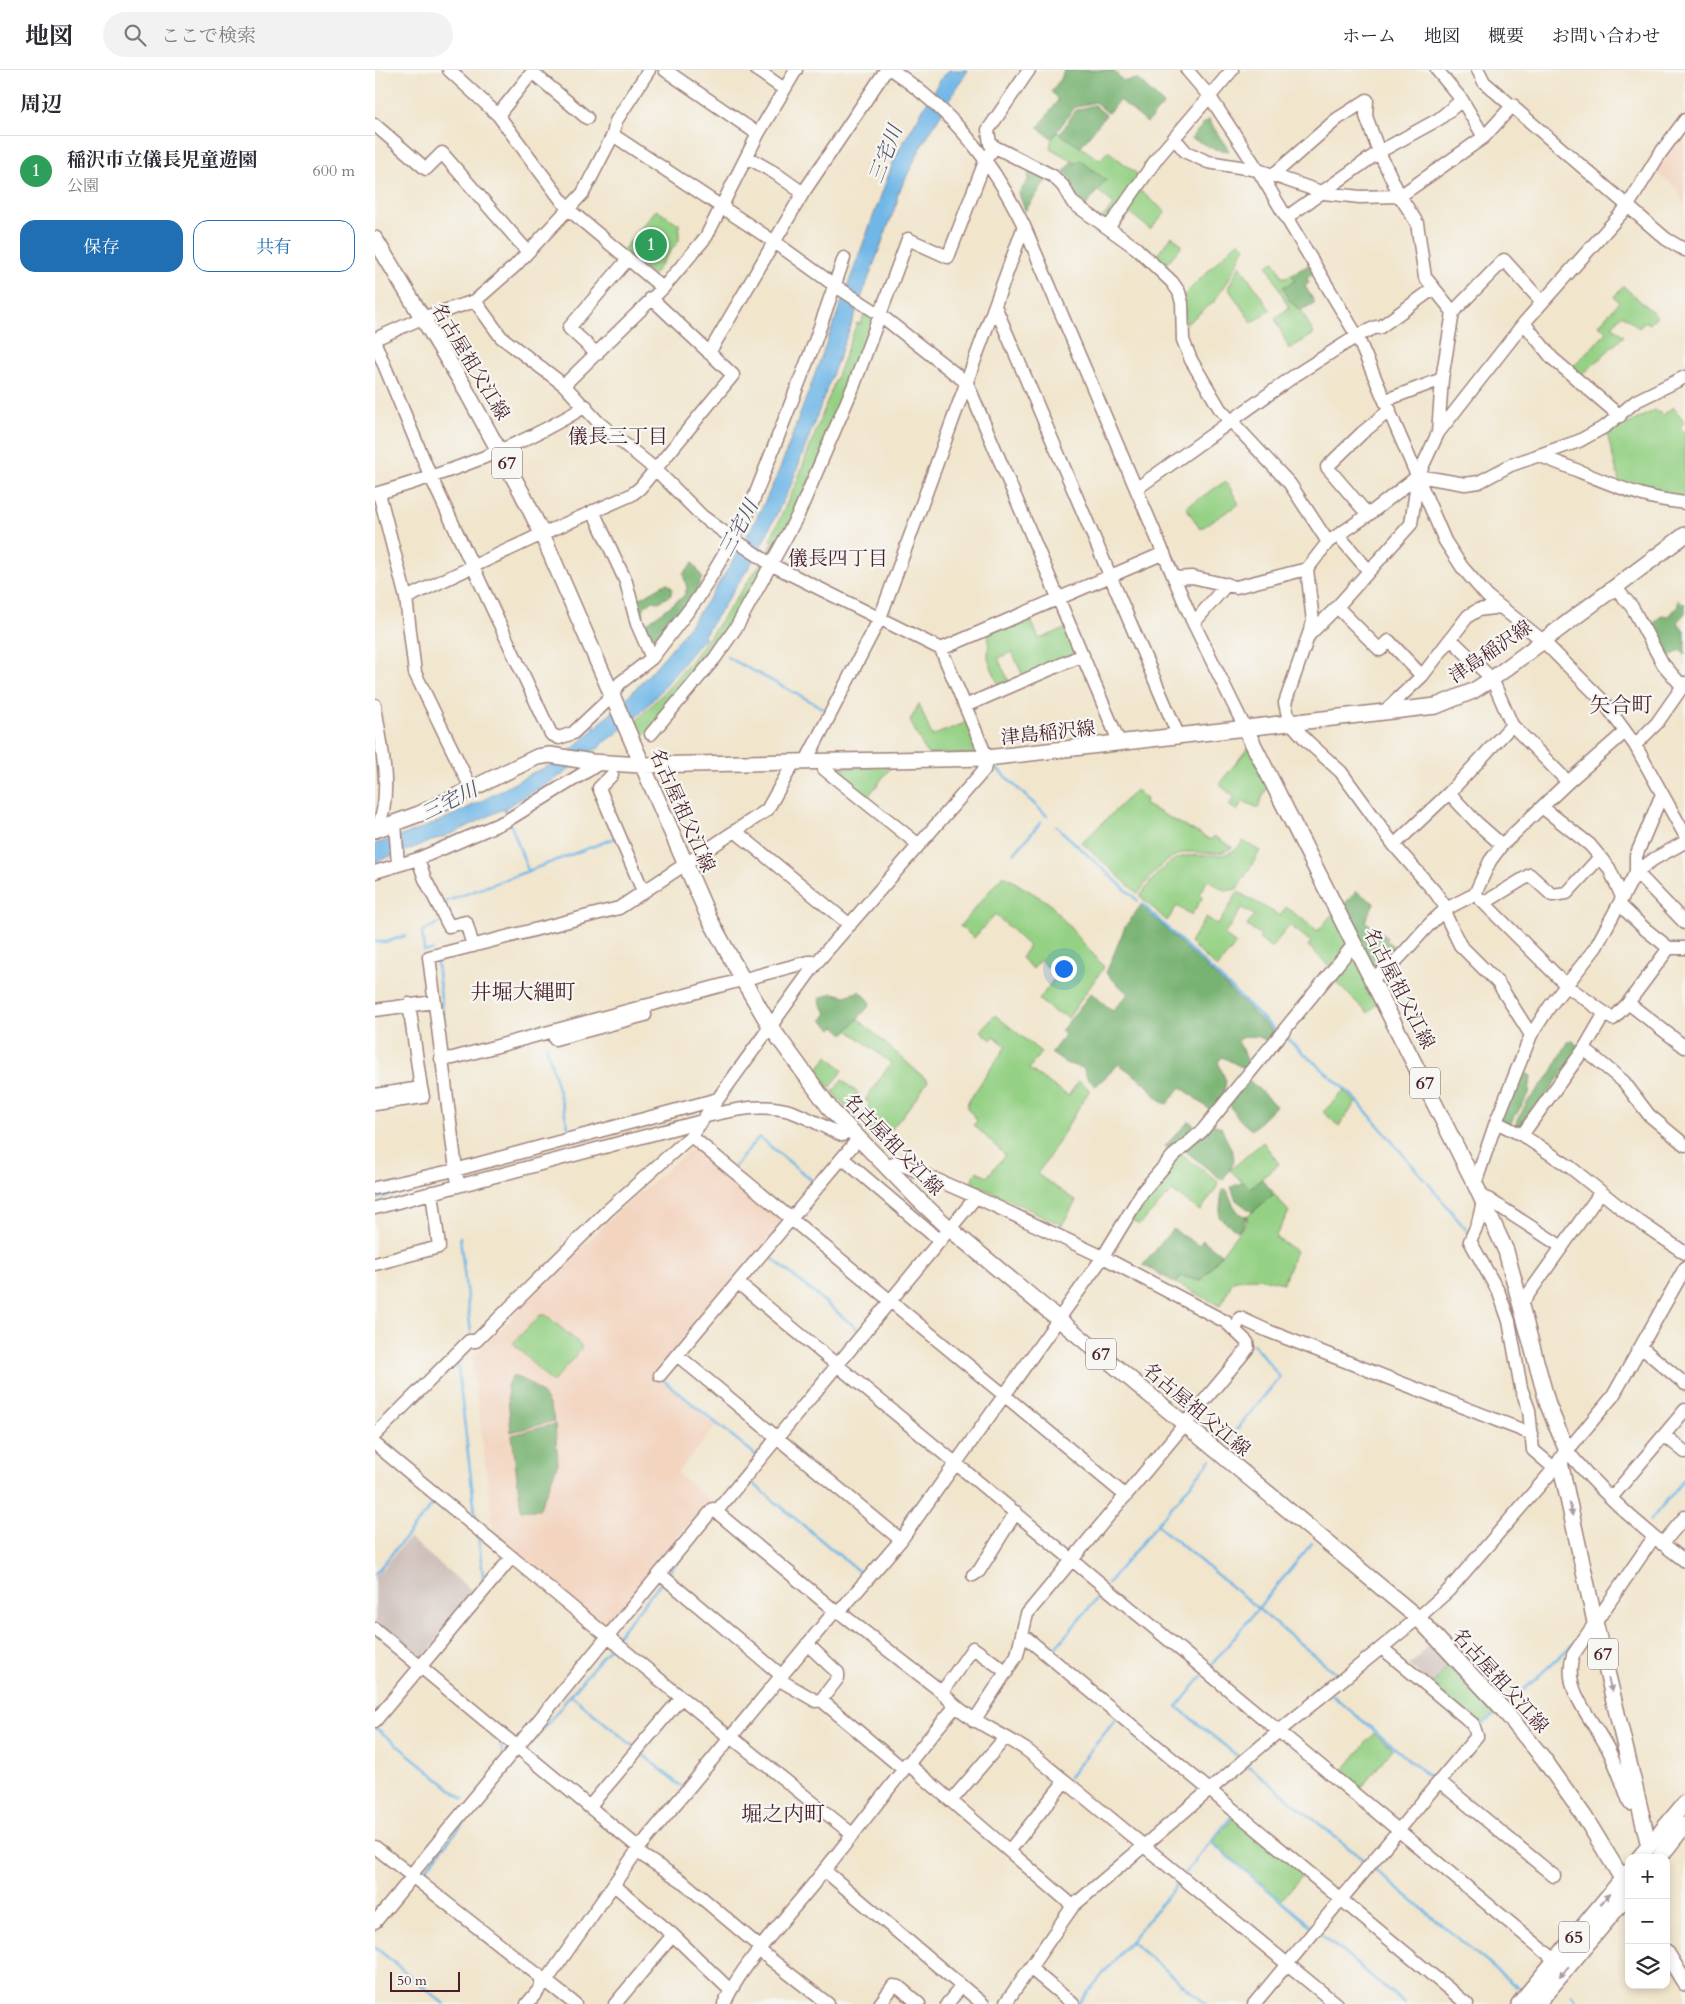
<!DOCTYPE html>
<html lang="ja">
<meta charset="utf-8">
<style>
body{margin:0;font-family:Cardo,"Noto Serif JP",serif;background:#f2f2f3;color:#2b2b33}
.controls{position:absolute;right:15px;bottom:15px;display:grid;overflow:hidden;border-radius:10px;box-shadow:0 2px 8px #0003}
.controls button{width:45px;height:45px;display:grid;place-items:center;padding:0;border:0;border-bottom:1px solid #e1e1e2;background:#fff;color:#2b2b33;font:25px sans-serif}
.scale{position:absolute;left:15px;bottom:12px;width:70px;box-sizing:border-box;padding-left:5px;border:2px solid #4a1f2b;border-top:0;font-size:14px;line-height:18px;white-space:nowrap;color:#4a1f2b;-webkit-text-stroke:4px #f6f6f2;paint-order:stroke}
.you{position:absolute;left:688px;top:898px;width:18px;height:18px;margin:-12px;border:4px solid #fff;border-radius:50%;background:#1a73e8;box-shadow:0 0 0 8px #1a73e833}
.badge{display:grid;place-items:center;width:32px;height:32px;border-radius:50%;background:#1f6fb2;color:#fff;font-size:16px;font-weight:700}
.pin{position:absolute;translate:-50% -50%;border:2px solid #fff;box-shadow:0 1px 5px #0006}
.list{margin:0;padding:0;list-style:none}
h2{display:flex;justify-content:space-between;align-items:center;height:65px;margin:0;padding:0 20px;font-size:21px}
h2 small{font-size:16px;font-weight:400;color:#7c7c81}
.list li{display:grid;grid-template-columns:32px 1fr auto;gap:15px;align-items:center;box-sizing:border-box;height:70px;padding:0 20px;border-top:1px solid #e1e1e2}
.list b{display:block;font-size:19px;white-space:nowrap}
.list p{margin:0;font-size:16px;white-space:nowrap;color:#7c7c81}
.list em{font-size:16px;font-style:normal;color:#7c7c81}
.actions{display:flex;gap:10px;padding:15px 20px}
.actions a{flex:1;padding:11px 0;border:1px solid #1f6fb2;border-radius:15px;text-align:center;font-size:18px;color:#1f6fb2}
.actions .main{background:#1f6fb2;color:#fff}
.icon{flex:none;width:28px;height:28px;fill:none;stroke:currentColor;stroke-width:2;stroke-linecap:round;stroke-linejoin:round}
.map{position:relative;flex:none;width:1310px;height:1934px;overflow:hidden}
header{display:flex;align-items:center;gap:30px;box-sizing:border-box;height:70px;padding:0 25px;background:#fff;border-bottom:1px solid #e1e1e2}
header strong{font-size:24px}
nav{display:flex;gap:28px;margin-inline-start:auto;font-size:18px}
.search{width:350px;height:45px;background:#f2f2f3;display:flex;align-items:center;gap:12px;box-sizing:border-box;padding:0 18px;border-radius:28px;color:#7c7c81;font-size:19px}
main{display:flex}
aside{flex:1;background:#fff}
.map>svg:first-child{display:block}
</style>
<header>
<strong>地図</strong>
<div class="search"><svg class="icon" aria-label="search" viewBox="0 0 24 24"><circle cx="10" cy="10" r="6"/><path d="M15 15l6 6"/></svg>ここで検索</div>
<nav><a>ホーム</a><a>地図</a><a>概要</a><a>お問い合わせ</a></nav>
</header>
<main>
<aside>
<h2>周辺<small></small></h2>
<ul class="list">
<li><span class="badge" style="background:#2e9e5b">1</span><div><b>稲沢市立儀長児童遊園</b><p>公園</p></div><em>600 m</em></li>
</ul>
<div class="actions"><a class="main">保存</a><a>共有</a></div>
</aside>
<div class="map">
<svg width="1310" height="1934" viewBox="0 0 1310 1934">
<rect width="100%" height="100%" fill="#f6f6f2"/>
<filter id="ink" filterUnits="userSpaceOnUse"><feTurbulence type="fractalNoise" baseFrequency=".02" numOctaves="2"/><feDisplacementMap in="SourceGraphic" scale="10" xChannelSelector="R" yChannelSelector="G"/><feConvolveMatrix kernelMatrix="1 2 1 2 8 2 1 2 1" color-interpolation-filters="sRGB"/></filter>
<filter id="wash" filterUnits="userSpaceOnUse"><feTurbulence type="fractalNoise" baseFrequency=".0096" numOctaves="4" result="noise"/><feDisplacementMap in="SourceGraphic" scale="20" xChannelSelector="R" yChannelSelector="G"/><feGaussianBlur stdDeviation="1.12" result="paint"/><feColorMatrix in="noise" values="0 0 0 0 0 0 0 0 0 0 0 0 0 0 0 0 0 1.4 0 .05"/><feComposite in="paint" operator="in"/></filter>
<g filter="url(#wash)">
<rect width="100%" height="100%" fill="#f1e5cc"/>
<path fill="#f3d4bf" d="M1310,54V138L1302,118L1278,101Z
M318,1077L353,1105L355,1103L408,1148V1152L282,1305L342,1355L302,1403L334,1430L230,1556L119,1464L97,1288L237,1147Z"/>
<path fill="#cfc0bb" d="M34,1468L101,1524L47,1589L43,1590L0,1554V1507Z
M1054,1575L1073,1596L1057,1615L1034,1596Z"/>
<path fill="#95d185" stroke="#707858" d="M683,62L725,90L733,81L766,107L733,151L726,149L739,134L722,120L730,110L675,78L677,68Z
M764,120L791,142L775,159L750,139Z
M281,140L304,154V170L278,205L248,180Z
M797,166L807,175L787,199L778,189Z
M863,171L870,177L853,211L839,232L811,254L808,226Z
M899,191L908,208L917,204L920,211L909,217L922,239L926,240L939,264L914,279L900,248L914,238L892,195Z
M865,195L895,240L877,253L853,218Z
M1248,216L1282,246L1275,254L1270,251L1264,258L1247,244L1237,256L1249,266L1205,307L1196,299L1232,262L1224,255L1244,232L1239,227Z
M491,241L499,250L448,383L398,487L391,486L398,472L395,470L422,411L482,253L485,254Z
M1298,337L1310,352L1305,357L1310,362V431L1245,415L1231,359L1248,347L1253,354L1280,340L1288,345Z
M851,411L864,434L825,459L811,437Z
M386,493L394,497L361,552L268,667L261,651L298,613L332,570Z
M654,545L664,569L692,558L701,578L699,584L648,606L637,582L623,588L634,612L624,616L613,589L614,562Z
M544,634L557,666L592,652L604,680L600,684H552L535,651Z
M874,677L893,715L883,738L868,731L862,741L854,735L859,727L844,714Z
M516,697L492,728L461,703L466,698Z
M761,720L772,729L769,734L836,770L839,766L857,777C841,789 823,779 808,783C788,788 774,809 763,824L707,773Z
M868,771L885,781L862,819L851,821L833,810L824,824L828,827L816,845L802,836L792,851L765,826C776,812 791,788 811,786C831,783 855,792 868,771Z
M628,805L674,833L729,897L693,948L687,944L681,943L664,930L681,906L665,890L658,899L646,888L654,876L620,844L599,868L585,856Z
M863,822L905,846L911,837L943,861L958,843L975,874L956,898L933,876L936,872L915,855L896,878L884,869L887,865L872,856L879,845L867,838L849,865L861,874L842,898L815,873L831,847L843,855Z
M975,882L1003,933L993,943L955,907Z
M620,945L666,982L654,999L693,1026L704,1011L715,1020C696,1047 682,1078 662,1104L701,1131L687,1155L596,1112L602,1101L612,1107L630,1085L599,1055L602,1050L592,1038L593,1032L631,976L619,966L616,970L606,961Z
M483,949L553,1011C540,1032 523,1049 509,1070L494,1064L483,1051L495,1034L490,1030L516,993L473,960Z
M453,986L468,1000L455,1018L441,1001Z
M467,1010L485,1025L473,1040L458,1022Z
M969,1021L981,1032L964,1056L948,1042Z
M888,1072L904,1094L874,1119L855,1100Z
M805,1083L843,1112L841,1119L825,1141L797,1121L764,1155L754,1148Z
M899,1124L914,1142L900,1167L921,1181L908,1213C889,1208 877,1206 858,1211L845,1236L801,1213L806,1206L826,1211L872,1151V1147Z
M165,1245H171L206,1275V1279L177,1313L138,1273Z
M1073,1596L1119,1645L1104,1657L1057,1615Z
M999,1663L1018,1679L982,1723L963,1707Z
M860,1746L929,1803L906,1830L838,1772Z"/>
<path fill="#78b372" stroke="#61694e" d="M689,0H738L748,11L762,9L789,34L772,53L745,30L733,43L720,32L700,37L677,68L663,58L683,30L676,21L686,9Z
M719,35L731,45L705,77L685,64L701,40Z
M833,49L854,81L839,79L816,68Z
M705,90L731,110L709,138L692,116L697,110L689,102L696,92L700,94Z
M654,97L673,108L650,141L644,123L653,110Z
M936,194L941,202L932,208L934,213L930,216L940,233L926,240L915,232L908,217L920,211L917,204Z
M318,493L327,507L322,520L308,539L291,552L285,564L275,568L272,561V553L309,526L312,518L308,504Z
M292,513L297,518L296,525L284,532L277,531L269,537L268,545H265L262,530Z
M1303,530L1310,534V543L1302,552L1310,561V584L1306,580L1290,590L1274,560L1286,545L1294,546L1303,536Z
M981,821L999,833L990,851L1013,868L1011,870L1025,882L1013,895L996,894L967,837Z
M766,835L902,965L895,973C884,965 875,964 863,970C865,979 871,984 873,993L869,998L847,987L843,992L851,1011L848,1027L839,1043L806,1017L792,1034L786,1032L770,1013L744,994L721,1016L713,1009L708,998L690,993L676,983L690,965L686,961L716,923L738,941L753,924L731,903L750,857Z
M485,921L494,930L495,935L469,964L460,956L457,959L447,950L452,943L446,935L445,928L458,923L470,926Z
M1197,970L1202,975L1203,981L1147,1059H1138L1152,1032L1175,1005L1193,972Z
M1147,1001L1156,1006L1154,1024L1134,1056L1125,1048Z
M873,1009L901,1036L877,1060C867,1053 858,1044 854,1032Z
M814,1051L824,1060L798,1082L790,1076Z
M837,1054L846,1057C855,1083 869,1084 847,1110L809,1080Z
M887,1109L899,1124L877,1142L861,1130L856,1117L869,1112L875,1118Z
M849,1119L852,1120L858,1135L864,1143L872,1147L863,1162L844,1147L847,1121Z
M798,1159L823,1175L828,1170L846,1184L826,1211L806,1206L801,1213L768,1195Z
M137,1306C159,1312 176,1328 179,1351L136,1362L132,1315Z
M180,1354L183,1393L164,1440H146L137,1365Z"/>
<path fill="#70b7e7" stroke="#5d6b89" d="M574,0H593L547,75L522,126V132L416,415L380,488L328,567L331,569L328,572L326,571C297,607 266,651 225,675L226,677L214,682L187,705L130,738V743L128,739L81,762L0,792V774C56,759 109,731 159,702C184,694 200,676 219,659V655L221,657C302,585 364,495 406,396L521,85L568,5L570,6Z"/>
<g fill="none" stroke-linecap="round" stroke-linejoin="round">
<path stroke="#70b7e7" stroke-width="2.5" d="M261,236L278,219L277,216
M412,491L421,500
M352,587L452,640
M619,696L672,746
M681,756L763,831
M639,784L666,752
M153,801L240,768
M67,833L153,801L136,755
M767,834L902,962
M0,872H11L30,866
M57,880L49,881L47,862L65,852
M62,893L69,955
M909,966L980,1028L1050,1110
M171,975L195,1063
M360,1096L384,1067L440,1113
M86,1107L99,1104
M1053,1113L1093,1162
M0,1129L78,1109
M85,1167L96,1263
M393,1185L485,1261
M82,1290L101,1451
M288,1310L382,1386
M852,1371L905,1307L878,1274
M374,1410L488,1505
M1275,1451L1310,1408
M782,1455L963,1605
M103,1465L109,1514
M294,1502L335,1453
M0,1504L61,1431
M733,1513L836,1390
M243,1565L285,1514
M676,1583L728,1521
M834,1598L937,1473
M828,1605L802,1637L865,1688
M196,1625L259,1677
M957,1625L1059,1711
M1137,1631L1199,1573
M0,1657L88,1729
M1104,1657L1119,1646
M125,1669L127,1682
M155,1675L234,1578
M266,1683L307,1717
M138,1693L141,1691
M872,1695L991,1792
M694,1707L741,1649
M836,1772L937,1857
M998,1798L1143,1918
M47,1803L134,1698
M810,1803L857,1746L856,1744
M944,1863L1030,1934
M755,1871L831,1934
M0,1877L69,1934
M1197,1925L1204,1934
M704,1933L805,1811"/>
</g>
</g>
<g filter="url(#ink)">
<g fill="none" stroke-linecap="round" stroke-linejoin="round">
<g stroke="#9e827c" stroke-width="15">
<path id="minor" d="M74,0L123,45L193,139L288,218
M290,0L383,64
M382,0L409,19
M517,0C579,43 616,89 649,156L817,550L871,660
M812,0L835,27L883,100L982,266L1070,471L1087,497L1112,526L1167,570L1228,631L1260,675L1310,765
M1062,0L1087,30
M1103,0L1109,12L1291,169L1310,180
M157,2L212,48
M123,45L159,0
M0,55L51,99L67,83L153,182
M238,65L401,173L459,215L504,244L592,313L745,674
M799,68L811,82L833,92L883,100L949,123L985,127L1025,126L1109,67L1138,35
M620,77L615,74L613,60L654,0
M372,87L400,103L428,123
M898,105L962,49L992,30L991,46L1004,82L1025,126L1042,153L1050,207L1078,242L1067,309L1063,363
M912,147L1004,82L1064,49L1087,30L1109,67
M733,158L783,87L857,0
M620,236L804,667
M1078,242L1129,190L1167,232
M1149,253L1177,288L1245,346
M0,269L47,248L100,231L140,196L208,123L238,65L241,51L274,0
M0,273L55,405L176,664L184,668L198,663L232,631L245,613L277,588L323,528L344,493L374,441L439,274L469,188
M334,283L428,123L511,0
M222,284L194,258L253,189
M189,315L288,218L331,167L383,64L421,0
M1011,330L1067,309
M1165,386C1200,398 1232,415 1268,425C1281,429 1296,431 1310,433
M761,419L919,306L982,266L1001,257L1004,258L1058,219
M4,423L31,528L40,603L96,718
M0,424C74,403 145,377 211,336
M218,441L251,512L262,554L277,588
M993,445L952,397L987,363L1015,340
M963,465L994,501
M932,499L938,552L910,633L913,646L917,654L932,671L966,702L1019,775L1060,822L1072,839L1071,846L1085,875L1123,913L1156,965
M799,508L817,507L861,517L932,499L953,472L993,445L1043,406L1090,414L1104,412L1136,395L1204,371L1231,356L1261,331L1310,307
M1240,517L1257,537L1288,594L1307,616
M31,528L167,464L256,425L265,418L358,305L276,228
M962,537L1005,580L1014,571L1047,606L1008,643
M817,550L823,548L852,514
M934,565L962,537L1036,454L1043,406L1063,363L1149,253L1252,137L1284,85L1310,50
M1076,569L1117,609L1137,655L1193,712L1127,775L1115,791L1100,824L1192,916L1238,949L1253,933L1294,878H1310
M566,579L789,483
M1047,606L1093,546L1103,540L1125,537
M0,635C5,673 19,723 2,759
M590,636L708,585
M276,664L340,588L362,556L423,445L479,315L533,169L573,187L611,89L620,77L678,106L688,116L698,133L761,178L797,212L804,222L807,233L808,270L816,290L845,339L915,414L953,472
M1260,675L1282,653L1310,613
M431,691L505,548L649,156
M447,691L449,699L544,775
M237,705L224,718L268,821
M1193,712L1250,662
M1074,723L1102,753L1127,775
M1287,724L1261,786V802L1310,853
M1167,737L1215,775L1234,798L1247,827
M20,753L23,795
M360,761L475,855
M1019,775L1074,723L1137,655
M43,789L50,809L74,856L91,852L98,876
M0,802L43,789L131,751L225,693
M1109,833L1155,805L1177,825L1192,823L1225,787
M1245,835L1270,859L1294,878
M997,907C1029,893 1044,858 1072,839C1081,833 1091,829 1100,824
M1253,933L1310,977
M0,940L59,932
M180,969L270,945L268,936
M1209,979L1249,1012L1274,1045L1310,1075
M66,989L78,988L433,892H442
M0,1025L46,1018L34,934
M0,1034L48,1027L46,1018
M331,1046C360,1040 391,1032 420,1043C436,1049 451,1058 467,1065L474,1059
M1121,1052L1147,1065L1195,1097L1256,1146L1310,1183
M1147,1065L1209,979L1230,943
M316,1066L751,1426
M465,1091L472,1092L565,1171
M513,1100L521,1092L601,1127L728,1187L851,1252L872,1272L873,1278L652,1544L642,1585L599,1651
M1100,1114L1121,1052L1156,965L1175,936L1221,877L1261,802L1279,789L1310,772
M83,1115L54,887L244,838L392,740L419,692
M0,1118L80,1100L343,1029
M0,1138L327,1051
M0,1194L64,1177L57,1122
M1310,1198L1238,1326L1192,1381C1226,1422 1267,1459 1310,1491
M363,1213L1180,1890
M1147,1233L1226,1122
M860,1260L865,1248L893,1261L1157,1364
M1267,1278L1310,1314
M302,1285L526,1470
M285,1305L483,1069
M0,1365L94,1271H101L232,1141L316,1066L442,892L609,700L612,688L566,579L397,495L357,468L327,446L281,400L224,353L189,315L126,267L100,231
M1289,1365L1310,1382
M0,1374L354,1667
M1179,1398L1158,1380L1154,1340L1146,1318L1134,1251L1124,1223L1095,1171L1103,1153L1108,1132L1113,1129L1187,1177
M1236,1428L1310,1340
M341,1442L601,1127
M1287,1474L1310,1447
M285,1504L406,1605
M598,1505L604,1501L641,1442
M464,1542L567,1622C592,1651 620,1659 650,1679C664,1689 677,1701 690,1711L961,1934
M0,1559L264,1778
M648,1565L1092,1934
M403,1609L441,1631L446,1630L463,1608V1603L432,1574
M567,1622L598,1578L632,1602
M446,1630L528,1699
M0,1651L137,1487
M355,1666L477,1764
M532,1693L698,1836
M1064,1711L1179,1806
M576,1731L630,1668
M1263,1732L1255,1734C1249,1717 1243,1700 1235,1683C1221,1652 1186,1621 1198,1585L1279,1467
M214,1737L306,1628
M0,1777L200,1934
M634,1781L690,1711
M262,1782L307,1811L386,1878
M449,1800L608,1934
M36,1805L338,1439L460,1541
M239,1815L298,1865
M0,1852L38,1806
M385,1881L453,1934
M655,1898L698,1934
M172,1910L264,1778L460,1541L464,1542L526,1470L728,1187L768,1121L798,1086L827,1061L980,873
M152,1934L166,1917V1912L169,1908
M240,1934L298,1865L355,1920
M349,1934C366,1895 412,1847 440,1812C487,1754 531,1694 580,1637
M505,1934L518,1916L524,1917L544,1934
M572,1934L587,1916
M630,1934L698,1836L904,1661L1043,1548L1073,1521L1185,1392
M879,1934L1102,1666L1098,1654L1007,1578"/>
</g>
<g stroke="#9e827c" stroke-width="18">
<path id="major" d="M0,169L88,315L147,423L167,464L334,848L368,910L395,956L457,1041L544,1130L575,1159L1043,1548L1126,1637L1168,1688L1209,1746L1254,1820
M871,660L1100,1114L1131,1181L1173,1335L1192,1381L1185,1392L1220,1552L1274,1776
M0,760L44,744L162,687L175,685L217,692L266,695L612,688L1061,636L1098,621L1117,609L1310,465
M1264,1788L1310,1733
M1284,1788L1310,1755
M1291,1882L1310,1913
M1144,1934L1253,1802
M1162,1934L1254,1824"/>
</g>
<use href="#minor" stroke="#fff" stroke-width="12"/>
<use href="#major" stroke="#fff" stroke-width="15"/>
</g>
<defs><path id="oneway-solid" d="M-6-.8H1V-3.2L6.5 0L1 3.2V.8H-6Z" transform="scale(1.25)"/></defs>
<g fill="#ae9aa0">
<use href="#oneway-solid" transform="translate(1196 1439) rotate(78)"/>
<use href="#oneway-solid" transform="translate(1235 1615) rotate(77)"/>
<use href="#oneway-solid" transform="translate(1230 1829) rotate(-50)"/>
<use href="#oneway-solid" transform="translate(1189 1902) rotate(130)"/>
</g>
</g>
<g text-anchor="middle" stroke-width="4.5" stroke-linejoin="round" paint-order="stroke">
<g fill="#f6f6f2" stroke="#7e6067" stroke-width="1">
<rect x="117" y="377.5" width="30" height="31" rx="4"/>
<rect x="1035" y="997.5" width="30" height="31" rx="4"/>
<rect x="711" y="1268.5" width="30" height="31" rx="4"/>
<rect x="1213" y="1568.5" width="30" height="31" rx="4"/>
<rect x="1184" y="1851.5" width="30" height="31" rx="4"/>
</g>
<g font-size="18" font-weight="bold" fill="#4a1f2b">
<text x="132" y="399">67</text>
<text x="1050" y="1019">67</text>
<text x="726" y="1290">67</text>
<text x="1228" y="1590">67</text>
<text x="1199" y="1873">65</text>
</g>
<g font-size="19" fill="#4a1f2b" stroke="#f6f6f2">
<text transform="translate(96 291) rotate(59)" y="7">名古屋祖父江線</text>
<text transform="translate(1115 581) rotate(-34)" y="7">津島稲沢線</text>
<text transform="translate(673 662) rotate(-6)" y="7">津島稲沢線</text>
<text transform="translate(308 740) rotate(66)" y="7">名古屋祖父江線</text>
<text transform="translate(1025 918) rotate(63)" y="7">名古屋祖父江線</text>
<text transform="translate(519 1074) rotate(46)" y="7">名古屋祖父江線</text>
<text transform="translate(822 1339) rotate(40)" y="7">名古屋祖父江線</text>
<text transform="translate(1126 1610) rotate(48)" y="7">名古屋祖父江線</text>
</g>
<g font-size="20" font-style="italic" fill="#57546d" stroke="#f6f6f2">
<text transform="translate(510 84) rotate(-69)" y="7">三宅川</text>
<text transform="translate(363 458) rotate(-62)" y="7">三宅川</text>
<text transform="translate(74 731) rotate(-26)" y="7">三宅川</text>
</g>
<g font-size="20" fill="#4a1f2b" stroke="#f6f6f2">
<text x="243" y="373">儀長三丁目</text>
<text x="463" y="495">儀長四丁目</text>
</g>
<g font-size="21" fill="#4a1f2b" stroke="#f6f6f2">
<text x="1246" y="642">矢合町</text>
<text x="148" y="929">井堀大縄町</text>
<text x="408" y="1751">堀之内町</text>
</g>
</g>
</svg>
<div class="controls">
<button>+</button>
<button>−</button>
<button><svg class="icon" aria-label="layers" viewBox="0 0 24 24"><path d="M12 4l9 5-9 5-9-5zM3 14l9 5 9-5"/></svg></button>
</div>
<div class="scale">50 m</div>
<div class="you"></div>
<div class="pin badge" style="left:276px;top:175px;background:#2e9e5b">1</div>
</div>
</main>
